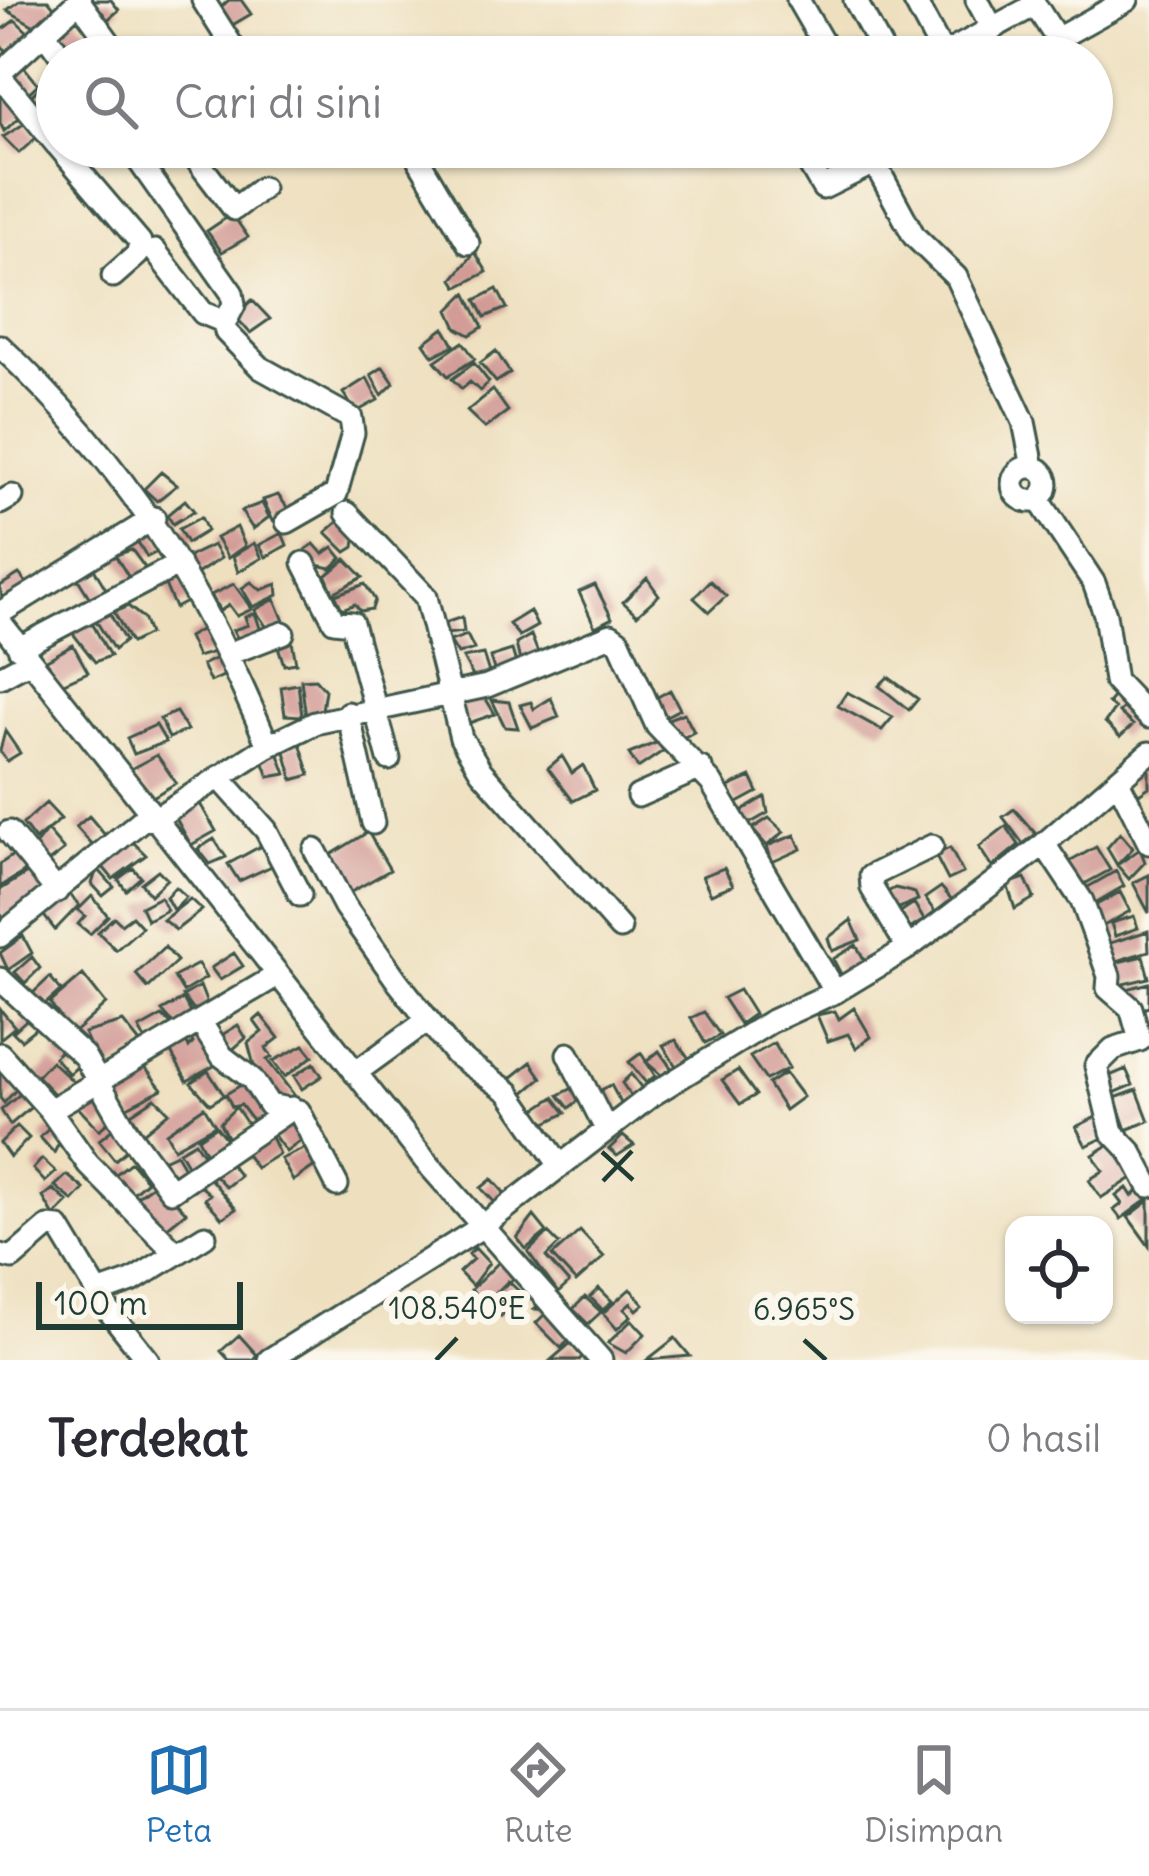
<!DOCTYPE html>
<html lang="id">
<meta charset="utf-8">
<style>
body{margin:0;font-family:Delius,sans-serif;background:#f7f7f7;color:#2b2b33}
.controls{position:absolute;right:36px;bottom:36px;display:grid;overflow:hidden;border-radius:24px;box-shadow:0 3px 9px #0004}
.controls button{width:108px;height:108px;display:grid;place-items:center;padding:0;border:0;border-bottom:3px solid #e1e1e2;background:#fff;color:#2b2b33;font:60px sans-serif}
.scale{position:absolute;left:36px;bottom:30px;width:207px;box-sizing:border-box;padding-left:12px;border:6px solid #1f3d34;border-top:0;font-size:33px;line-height:42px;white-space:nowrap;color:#1f3d34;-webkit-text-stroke:9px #fbf7ec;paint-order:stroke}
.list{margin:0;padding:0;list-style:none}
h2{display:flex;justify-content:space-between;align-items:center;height:156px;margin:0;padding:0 48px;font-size:51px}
h2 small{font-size:39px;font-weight:400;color:#7c7c81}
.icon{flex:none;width:66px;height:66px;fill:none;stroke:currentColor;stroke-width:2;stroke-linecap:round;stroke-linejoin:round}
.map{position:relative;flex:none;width:1149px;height:1360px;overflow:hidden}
.search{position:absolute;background:#fff;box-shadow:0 3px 9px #0004;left:36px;right:36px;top:36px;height:132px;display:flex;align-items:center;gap:30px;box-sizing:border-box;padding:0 42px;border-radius:66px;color:#7c7c81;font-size:45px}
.sheet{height:348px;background:#fff}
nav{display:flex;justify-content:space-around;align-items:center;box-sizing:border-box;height:168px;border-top:3px solid #e1e1e2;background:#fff;font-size:33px;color:#7c7c81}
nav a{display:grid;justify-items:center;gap:6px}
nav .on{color:#1f6fb2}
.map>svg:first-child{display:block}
</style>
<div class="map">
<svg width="1149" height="1360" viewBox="0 0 1149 1360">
<rect width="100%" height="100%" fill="#fbf7ec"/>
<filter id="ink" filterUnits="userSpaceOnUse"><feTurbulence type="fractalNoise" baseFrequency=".00833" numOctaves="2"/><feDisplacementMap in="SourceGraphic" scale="24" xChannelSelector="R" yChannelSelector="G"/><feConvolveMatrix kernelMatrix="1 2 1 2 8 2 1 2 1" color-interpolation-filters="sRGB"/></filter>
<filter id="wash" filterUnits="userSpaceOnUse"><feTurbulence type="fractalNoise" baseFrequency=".004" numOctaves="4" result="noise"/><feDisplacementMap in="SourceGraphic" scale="48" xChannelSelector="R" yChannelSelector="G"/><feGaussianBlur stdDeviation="2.7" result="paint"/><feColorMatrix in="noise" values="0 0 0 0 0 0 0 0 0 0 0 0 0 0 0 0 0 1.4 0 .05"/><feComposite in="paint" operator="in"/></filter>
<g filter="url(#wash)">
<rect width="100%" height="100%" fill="#eee0bf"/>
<g id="blocks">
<path fill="#d29b96" d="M21,0H48L58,12L38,28L7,10Z
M94,0H111L119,10L104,23L87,7Z
M229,0H241L251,14L229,27L217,11Z
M74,15L92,34L71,51L56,33Z
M15,20L31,35L7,51L0,45V31Z
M93,38L105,53H73Z
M20,62L38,84L23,98L6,78Z
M53,74L57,102L45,113L26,101Z
M0,81L26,112L4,131L0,123Z
M27,122L37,137L19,153L3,137Z
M232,214L248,237L222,252L207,231Z
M475,252L487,272L458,287L453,279Z
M497,289L507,308L485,317L476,300Z
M466,293L483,327L470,335L457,328L449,310Z
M252,300L270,319L250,333L235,316Z
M444,328L454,345L433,356L424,343Z
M463,342L475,359L448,376L435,361Z
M496,351L510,373L496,382L480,363Z
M474,363L489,382L480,391L470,382L462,389L452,379Z
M383,367L394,383L382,395L371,375Z
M367,378L378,400L356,412L343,393Z
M493,390L508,411L485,428L467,411Z
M161,472L177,485L157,501L144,489Z
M278,495L290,511L273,521L263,500Z
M185,500L194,511L173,524L167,515Z
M262,503L269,517L253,529L241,511Z
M201,517L207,531L187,543L179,529Z
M339,521L356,533L354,547L346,552L326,532Z
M154,527L165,548L147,557L136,539Z
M237,527L245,546L228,558L216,538Z
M282,533L287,545L266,557L259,545Z
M254,543L262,558L238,572L233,556Z
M314,544L323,554L333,547L342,558L331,568L313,564L306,549Z
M213,545L221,558L197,574L188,557Z
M132,550L148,572L131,581L115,555Z
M346,559L363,577L333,593L326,576Z
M92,566L108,592L91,600L76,576Z
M176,571L192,599L175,608L163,580Z
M19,574L31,588L3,604L0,586Z
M647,578L659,595L637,615L623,602Z
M710,581L726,596L709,612L694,598Z
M251,582L261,590L277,584L278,595L253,607L242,588Z
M234,584L252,609L237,616L229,605L220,611L211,595Z
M365,584L375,600L372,609L360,611L355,604L342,609L335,595Z
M595,585L612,618L595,627L579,592Z
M275,599L286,626L270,632L255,610Z
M128,606L143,618L149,634L131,643L114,612Z
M530,611L537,626L519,636L509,624Z
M255,613L262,634L240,643L233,630L248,625L245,617Z
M110,614L125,641L114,650L95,619Z
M462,617L464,632L446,634L442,624Z
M92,623L110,656L95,662L71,631Z
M202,629L221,650L197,657L188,637Z
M467,635L474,649L458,654L450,641Z
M531,635L540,658L521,665L516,644Z
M291,636L296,663L284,665L276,640Z
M73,645L88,672L59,685L45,661Z
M512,650L518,670L496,676L490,657Z
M225,654L234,671L210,682L202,665Z
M483,654L491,679L476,682L463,658Z
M888,677L918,699L909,710L879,686Z
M315,679L325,690L321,717H306L301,680Z
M298,684L302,716L285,715L281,687Z
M1122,687L1134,698L1119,712L1133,725L1120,737L1105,722L1115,709L1108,703Z
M670,690L680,709L666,716L656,698Z
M847,692L893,717L882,730L838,706Z
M484,696L495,714L466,724L458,704Z
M551,698L559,717L532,728L520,705L531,702L534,709Z
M492,700L509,702L518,728L505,727Z
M176,712L187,730L169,738L160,719Z
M684,713L694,732L681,739L668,719Z
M156,725L166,742L134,754L127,738Z
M5,731L20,753L7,761L0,751Z
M658,742L663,751L638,768L629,754Z
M300,743L310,775L293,780L284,748Z
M278,752L286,774L269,777L262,758Z
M157,755L176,783L151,798L129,770Z
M562,756L572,773L583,765L595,790L573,801L548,768Z
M1149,767V787L1139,794L1126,778Z
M751,777L758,792L736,804L728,787Z
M196,797L216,831L191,845L174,815Z
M765,797L768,813L747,825L740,812Z
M46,803L61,819L35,840L23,824Z
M1014,809L1036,834L1023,844L1003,817Z
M89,816L105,835L94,847L76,827Z
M769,818L784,832L767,846L795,835L801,849L772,862L767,846L752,829Z
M1006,826L1019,845L992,867L979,847Z
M47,830L64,850L47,863L32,849Z
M368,832L390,870L344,896L324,859Z
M1120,833L1133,848L1117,865L1107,848Z
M129,838L146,855L113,879L98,861Z
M214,839L226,857L210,864L198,849Z
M261,846L276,864L239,881L228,864Z
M1096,847L1110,870L1077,888L1064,865Z
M950,848L963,873L948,880L935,855Z
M1140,849L1145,862L1129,879L1117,865Z
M19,851L32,867L0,887V864Z
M97,868L114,887L103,896L92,884Z
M133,868L141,877L126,890L118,879Z
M724,868L733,885L711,894L702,876Z
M32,870L49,893L7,921L0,913V890Z
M158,870L167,879L150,895L141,883Z
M1116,871L1124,886L1090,906L1081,891Z
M1149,875V913L1133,883Z
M1025,878L1034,898L1015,909L1007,884Z
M175,887L186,897L173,910L166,897Z
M941,887L953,901L935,912L925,898Z
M895,888L915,893L918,900L892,911L880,896Z
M65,889L79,905L55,930L41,912Z
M1120,892L1130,911L1100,928L1089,909Z
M92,896L108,916L90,934L78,924L85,916L78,910Z
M160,897L167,910L147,920L141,907Z
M190,899L202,910L176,930L163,920Z
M914,903L924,920L908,930L896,915Z
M132,916L142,927L116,950L98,932L114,917L121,924Z
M1134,916L1138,928L1115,936L1111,923Z
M851,920L860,940L832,951L828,938Z
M1148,931L1149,951L1113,962L1107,944Z
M23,936L32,953L8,970L0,953Z
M856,945L865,961L842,976L833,959Z
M165,947L177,961L148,988L136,974Z
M234,953L243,966L220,980L211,968Z
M1143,956L1149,978L1119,985L1114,963Z
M32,957L40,968L25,983L15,972Z
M198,964L206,978L183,992L174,977Z
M83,975L106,1004L72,1034L50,1003Z
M50,977L61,990L43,1006L32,994Z
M1149,983V1007L1134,1011L1127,989Z
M200,986L209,1009L197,1015L183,996Z
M739,990L754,1014L740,1024L723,998Z
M183,999L194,1018L177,1028L162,1011Z
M854,1008L871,1037L856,1048L848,1034L828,1041L817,1015L835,1011L839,1019Z
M0,1009L15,1027L0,1039Z
M704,1012L720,1035L705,1043L691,1018Z
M34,1013L42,1023L21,1040L13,1032Z
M261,1015L279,1038L266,1048L272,1057L267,1060L294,1095L278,1107L255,1069L248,1043L262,1032L254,1021Z
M162,1016L173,1026L146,1042L139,1029Z
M123,1022L144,1048L103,1074L84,1033Z
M200,1025L221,1062L187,1081L167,1045L185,1039L189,1048L193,1043L187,1032Z
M238,1025L246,1038L231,1051L217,1038Z
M676,1040L690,1060L677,1068L663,1045Z
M774,1043L789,1068L766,1080L750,1057Z
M69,1044L84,1061L69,1074L54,1057Z
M304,1045L313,1056L285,1077L273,1061Z
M659,1051L672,1069L661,1075L646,1062Z
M641,1053L655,1076L646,1083L629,1062Z
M0,1059L22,1083L4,1103L0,1098Z
M139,1060L162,1089L125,1108L108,1079Z
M51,1061L78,1086L60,1100L37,1076Z
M531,1062L542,1078L523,1094L511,1078Z
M314,1063L322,1076L302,1089L294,1076Z
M1126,1069L1133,1085L1114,1093L1107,1077Z
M738,1070L756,1095L740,1104L722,1080Z
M208,1071L224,1095L210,1104L191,1083Z
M785,1073L803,1097L785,1110L768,1084Z
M631,1074L644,1091L633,1099L622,1083Z
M248,1081L271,1113L256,1125L241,1105L232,1107L226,1094Z
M611,1085L622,1105L608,1114L595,1093Z
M97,1086L113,1118L99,1130L72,1101Z
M577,1086L583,1097L569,1108L559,1095Z
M26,1089L41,1099L10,1125L1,1110Z
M1137,1090L1149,1121L1126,1130L1115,1098Z
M554,1097L566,1113L544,1124L533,1111Z
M155,1098L169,1112L143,1133L131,1114Z
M204,1107L215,1125L174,1148L166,1133Z
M236,1107L248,1125L228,1139L220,1123Z
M1100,1115L1109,1135L1086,1146L1076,1127Z
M298,1117L309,1135L286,1152L271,1131Z
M17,1126L29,1138L10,1157L0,1143Z
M216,1126L230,1144L208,1158L198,1138Z
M51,1127L61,1139L54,1153L40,1137Z
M114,1128L130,1147L115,1160L99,1140Z
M269,1133L279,1154L256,1168L241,1148Z
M623,1136L634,1145L617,1156L609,1149Z
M195,1142L208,1162L193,1175L179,1151Z
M1110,1144L1132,1178L1101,1198L1089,1180L1103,1171L1093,1155Z
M308,1147L319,1163L293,1181L281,1159Z
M176,1154L189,1176L174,1185L161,1161Z
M42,1159L56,1172L45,1182L33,1169Z
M228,1161L240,1176L226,1187L212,1172Z
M131,1162L147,1181L127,1198L111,1178Z
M67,1175L84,1189L73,1201L55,1186Z
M207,1175L236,1209L222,1218L205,1199L210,1194L197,1183Z
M492,1179L508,1197L498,1206L481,1188Z
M157,1182L186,1212L160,1233L133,1199Z
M1143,1187L1149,1198L1121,1219L1114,1210L1122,1204L1116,1196L1127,1188L1132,1196Z
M53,1189L68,1202L54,1216L43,1197Z
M1149,1201V1246L1128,1217Z
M534,1216L547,1232L526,1249L517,1238Z
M580,1231L604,1257L576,1282L552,1256Z
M548,1233L559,1244L546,1257L569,1283L558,1293L528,1252Z
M475,1248L489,1263L472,1286L459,1272L473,1259L469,1254Z
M503,1258L520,1274L484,1302L471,1290Z
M508,1281L522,1294L501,1316L487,1302Z
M599,1288L612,1301L603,1310L590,1297Z
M630,1289L644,1304L637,1310L631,1303L624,1309L631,1316L617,1329L603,1313Z
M585,1297L601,1312L588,1324L573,1309Z
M542,1302L565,1326L561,1331L569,1340L561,1348L536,1323L549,1310L534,1309Z
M632,1320L645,1334L626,1353L608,1343Z
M239,1335L257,1355L252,1360H229L221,1351Z
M675,1338L690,1356L647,1360Z
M573,1341L585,1354L579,1360H551Z"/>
</g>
</g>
<g filter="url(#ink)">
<use href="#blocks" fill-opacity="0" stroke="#3e5549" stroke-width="3"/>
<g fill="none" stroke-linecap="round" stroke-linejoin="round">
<g stroke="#3e5549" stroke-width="27">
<path id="minor" d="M203,0L239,57
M798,0L831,57
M855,0L886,57
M914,0L943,54
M977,0L993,29
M1032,0L1057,39L1127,0
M79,1L120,57
M44,32L62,57
M939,57L1035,5
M1065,57L1066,56
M0,73L80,0
M0,76L57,145
M59,147L140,242L138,254L113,276
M129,147L232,293L234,305L224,324L226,332L261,368L351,418L353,433L336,494L287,522
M187,147L234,209L262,188
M411,147L468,243
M799,147L823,188L906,147
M866,147L914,236L956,277L1024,422L1033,467
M155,251L203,313L225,322
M0,346C127,465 202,586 268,746
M1013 484a17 17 0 1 1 34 0a17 17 0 1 1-34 0Z
M1039,500L1094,583L1105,614L1115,681L1149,717
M0,503L12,496
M347,513L426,597L461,738L481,771L620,928
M304,563L334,621L352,623L389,759
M0,613L154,518
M0,622L427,1163L601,1360
M19,648L179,564
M228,654L283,633
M0,677L30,661
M348,713L373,823
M219,777L266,830L300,895
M1118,781L1149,843
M638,796L701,768
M153,820L268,746L315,723L487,686L611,635L619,641L657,726L711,782L835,992
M9,832L57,891
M1044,844L1082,901L1109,976L1108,988L1131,1008L1140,1040L1113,1049L1096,1066L1112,1132L1131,1152L1149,1186
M315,850L345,907L398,982L455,1054L509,1092L559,1164
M0,936L148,815
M908,948L872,888L871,876L932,846
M0,979L84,1056L126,1130L171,1191L292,1108
M201,1023L222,1056L252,1079L269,1105L299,1111L337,1185
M0,1054L50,1110
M568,1054L606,1129
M355,1073L428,1020
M176,1253L88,1164L50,1110L276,976
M0,1255L12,1258L48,1227L59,1228L109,1311L148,1360
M98,1293L132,1281L205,1236
M269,1360L480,1228L652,1095L770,1022L835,992L908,948L1044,844L1149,753"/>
</g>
<use href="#minor" stroke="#fff" stroke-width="21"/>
</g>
</g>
<path fill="none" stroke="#1f3d34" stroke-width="4.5" d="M602,1152L633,1180M603,1181L632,1151M804,1340L826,1360M436,1360L457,1338"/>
<g font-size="30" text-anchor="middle" fill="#1f3d34" stroke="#fbf7ec" stroke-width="12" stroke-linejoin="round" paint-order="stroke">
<text x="457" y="1319">108.540°E</text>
<text x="804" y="1320">6.965°S</text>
</g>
</svg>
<div class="controls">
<button><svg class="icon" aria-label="locate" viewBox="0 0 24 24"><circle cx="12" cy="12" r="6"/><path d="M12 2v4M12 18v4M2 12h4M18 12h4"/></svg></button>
</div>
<div class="scale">100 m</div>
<div class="search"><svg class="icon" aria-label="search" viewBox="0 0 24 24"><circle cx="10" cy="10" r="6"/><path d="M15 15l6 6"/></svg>Cari di sini</div>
</div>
<section class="sheet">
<h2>Terdekat<small>0 hasil</small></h2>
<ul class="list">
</ul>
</section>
<nav>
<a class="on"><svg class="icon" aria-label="map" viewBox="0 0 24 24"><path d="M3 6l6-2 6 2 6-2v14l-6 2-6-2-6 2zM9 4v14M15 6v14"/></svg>Peta</a>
<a><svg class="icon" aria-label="directions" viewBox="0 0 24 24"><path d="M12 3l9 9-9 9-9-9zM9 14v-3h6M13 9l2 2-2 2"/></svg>Rute</a>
<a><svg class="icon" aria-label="saved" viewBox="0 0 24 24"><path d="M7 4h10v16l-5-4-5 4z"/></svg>Disimpan</a>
</nav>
